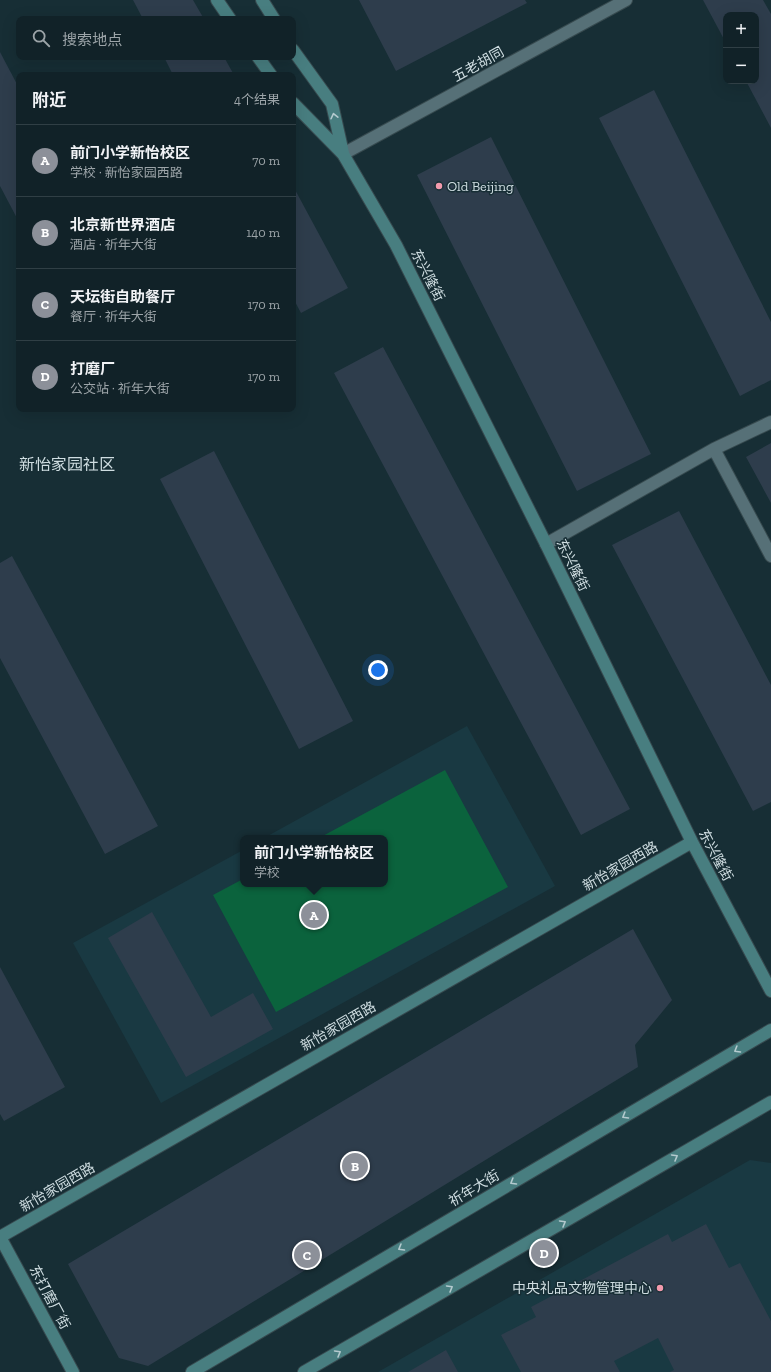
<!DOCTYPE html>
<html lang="zh">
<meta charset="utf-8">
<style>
body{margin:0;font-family:"Zilla Slab","Noto Sans SC",serif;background:#1a2a30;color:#f1f3f6}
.controls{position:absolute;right:12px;top:12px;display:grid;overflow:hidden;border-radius:8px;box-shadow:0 4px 16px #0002}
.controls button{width:36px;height:36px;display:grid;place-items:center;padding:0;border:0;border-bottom:1px solid #303f45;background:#112228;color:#f1f3f6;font:20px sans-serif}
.you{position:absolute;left:378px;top:670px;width:14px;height:14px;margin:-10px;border:3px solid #fff;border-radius:50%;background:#1a73e8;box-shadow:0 0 0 6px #1a73e833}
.badge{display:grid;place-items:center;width:26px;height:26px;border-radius:50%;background:#8c9099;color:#fff;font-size:13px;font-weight:700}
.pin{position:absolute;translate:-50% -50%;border:2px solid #fff;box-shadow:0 1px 4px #0006}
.popup{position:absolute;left:240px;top:835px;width:148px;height:52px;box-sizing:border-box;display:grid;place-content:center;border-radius:8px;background:#112228;filter:drop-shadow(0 1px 3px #0005);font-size:13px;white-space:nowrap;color:#9ca4a8}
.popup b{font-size:15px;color:#f1f3f6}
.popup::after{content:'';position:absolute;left:50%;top:100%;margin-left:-8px;border:8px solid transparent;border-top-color:#112228}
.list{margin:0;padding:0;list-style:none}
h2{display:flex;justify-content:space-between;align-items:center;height:52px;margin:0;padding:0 16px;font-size:17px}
h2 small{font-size:13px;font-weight:400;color:#9ca4a8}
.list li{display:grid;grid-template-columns:26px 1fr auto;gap:12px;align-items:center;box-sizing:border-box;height:72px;padding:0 16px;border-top:1px solid #303f45}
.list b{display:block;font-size:15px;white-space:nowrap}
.list p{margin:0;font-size:13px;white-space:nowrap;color:#9ca4a8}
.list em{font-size:13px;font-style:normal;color:#9ca4a8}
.icon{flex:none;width:22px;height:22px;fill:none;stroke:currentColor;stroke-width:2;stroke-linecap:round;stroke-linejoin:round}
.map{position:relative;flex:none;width:771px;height:1372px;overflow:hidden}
.search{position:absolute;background:#112228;box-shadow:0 4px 16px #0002;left:16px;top:16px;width:280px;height:44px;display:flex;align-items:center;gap:10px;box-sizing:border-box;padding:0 14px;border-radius:8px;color:#9ca4a8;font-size:15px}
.panel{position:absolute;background:#112228;box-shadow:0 4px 16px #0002;left:16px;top:72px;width:280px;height:340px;border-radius:8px}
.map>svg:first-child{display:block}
</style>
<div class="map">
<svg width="771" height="1372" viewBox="0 0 771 1372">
<rect width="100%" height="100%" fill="#172e35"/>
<path fill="#193942" d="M467,726L555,886L161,1103L73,943L243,850V884H385V838H264Z
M750,1160L771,1163V1372H378Z"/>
<path fill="#0b633d" d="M445,770L508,887L276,1012L213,895L243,879V884H385V838H319Z"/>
<path fill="#2e3d4c" d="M133,0H193L204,19H143Z
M359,0H525L527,3L396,71Z
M703,0H763L771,14V128L746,81H756V15H726V43Z
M0,52L19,88V222L0,186Z
M164,57H224L234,75H173Z
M654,90L771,322V380L740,396L599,118Z
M491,137L651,454L577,491L417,175Z
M293,186L348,288L301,313L293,298Z
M383,347L630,809L581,835L334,373Z
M771,443V503L746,457Z
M214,451L353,721L299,749L160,479Z
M679,511L771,685V802L753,811L612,545Z
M12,556L158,826L105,854L0,658V563Z
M152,912L211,1017L253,993L273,1029L186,1077L108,938Z
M633,929L672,1000L635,1045L638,1067L148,1366L119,1358L68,1264Z
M0,967L65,1087L4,1121L0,1114Z
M706,1224L729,1268L740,1263L771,1321V1372H670L674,1370L658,1338L614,1361L620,1372H521L501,1335L536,1317L531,1307L668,1234L672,1242Z
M446,1350L458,1372H408Z"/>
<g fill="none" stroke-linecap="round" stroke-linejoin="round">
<g stroke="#374a4f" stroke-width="14">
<path id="street" d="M343,154L626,0
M714,449L771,556
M546,544L714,449L771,422"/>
</g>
<g stroke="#374a4f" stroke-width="14">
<path id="secondary" d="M217,0L230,19
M262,0L274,19
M293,50L332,104L343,153
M258,57L271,75
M293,103L343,154L396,245L546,544L692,842L771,991
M0,1237L692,842
M0,1237L73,1372
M192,1372L771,1030
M304,1372L771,1102"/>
</g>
<use href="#street" stroke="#567077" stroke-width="12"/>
<use href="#secondary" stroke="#487e80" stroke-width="12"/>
</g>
<defs><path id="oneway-chevron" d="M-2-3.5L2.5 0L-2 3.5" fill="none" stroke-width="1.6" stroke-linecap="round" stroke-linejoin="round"/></defs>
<g stroke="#b4cace">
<use href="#oneway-chevron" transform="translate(334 116) rotate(-103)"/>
<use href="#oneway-chevron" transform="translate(737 1050) rotate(149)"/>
<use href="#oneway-chevron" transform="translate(625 1116) rotate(149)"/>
<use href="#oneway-chevron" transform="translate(675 1157) rotate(-30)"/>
<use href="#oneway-chevron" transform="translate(513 1182) rotate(149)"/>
<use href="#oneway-chevron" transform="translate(563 1223) rotate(-30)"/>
<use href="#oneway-chevron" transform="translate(401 1248) rotate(150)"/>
<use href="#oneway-chevron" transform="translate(450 1288) rotate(-30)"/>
<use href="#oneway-chevron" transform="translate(338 1353) rotate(-30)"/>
</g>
<g fill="#f29aad" stroke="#172e35" stroke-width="1.5">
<circle cx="439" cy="186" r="4"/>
<circle cx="660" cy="1288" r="4"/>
</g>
<g text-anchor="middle" stroke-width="3" stroke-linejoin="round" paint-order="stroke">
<g font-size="14" fill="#cfdde1" stroke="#172e35">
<text transform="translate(478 64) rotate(-29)" y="5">五老胡同</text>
<text transform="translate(428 275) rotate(63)" y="5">东兴隆街</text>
<text transform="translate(573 565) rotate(64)" y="5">东兴隆街</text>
<text transform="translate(716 855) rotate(62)" y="5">东兴隆街</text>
<text transform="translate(620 866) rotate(-30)" y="5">新怡家园西路</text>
<text transform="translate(338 1026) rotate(-30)" y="5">新怡家园西路</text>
<text transform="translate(57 1187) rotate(-30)" y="5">新怡家园西路</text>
<text transform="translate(474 1188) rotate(-31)" y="5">祈年大街</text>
<text transform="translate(50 1297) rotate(62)" y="5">东打磨厂街</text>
</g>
<g font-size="14" fill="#cfdde1" stroke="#172e35" text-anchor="start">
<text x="447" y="191">Old Beijing</text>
<text x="652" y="1293" text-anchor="end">中央礼品文物管理中心</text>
</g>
<g font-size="16" fill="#cfdde1" stroke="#172e35">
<text x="67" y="470">新怡家园社区</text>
</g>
</g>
</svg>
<div class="controls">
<button>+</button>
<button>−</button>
</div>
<div class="you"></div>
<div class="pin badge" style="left:314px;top:915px">A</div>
<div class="popup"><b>前门小学新怡校区</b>学校</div>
<div class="pin badge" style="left:355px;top:1166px">B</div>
<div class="pin badge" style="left:307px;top:1255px">C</div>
<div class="pin badge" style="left:544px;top:1253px">D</div>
<div class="search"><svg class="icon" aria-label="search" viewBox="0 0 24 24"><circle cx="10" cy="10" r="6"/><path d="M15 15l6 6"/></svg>搜索地点</div>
<section class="panel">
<h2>附近<small>4个结果</small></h2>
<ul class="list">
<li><span class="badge">A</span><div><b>前门小学新怡校区</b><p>学校 · 新怡家园西路</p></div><em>70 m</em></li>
<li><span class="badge">B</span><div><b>北京新世界酒店</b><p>酒店 · 祈年大街</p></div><em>140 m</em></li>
<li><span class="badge">C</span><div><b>天坛街自助餐厅</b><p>餐厅 · 祈年大街</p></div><em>170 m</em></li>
<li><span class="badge">D</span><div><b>打磨厂</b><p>公交站 · 祈年大街</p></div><em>170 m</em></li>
</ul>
</section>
</div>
